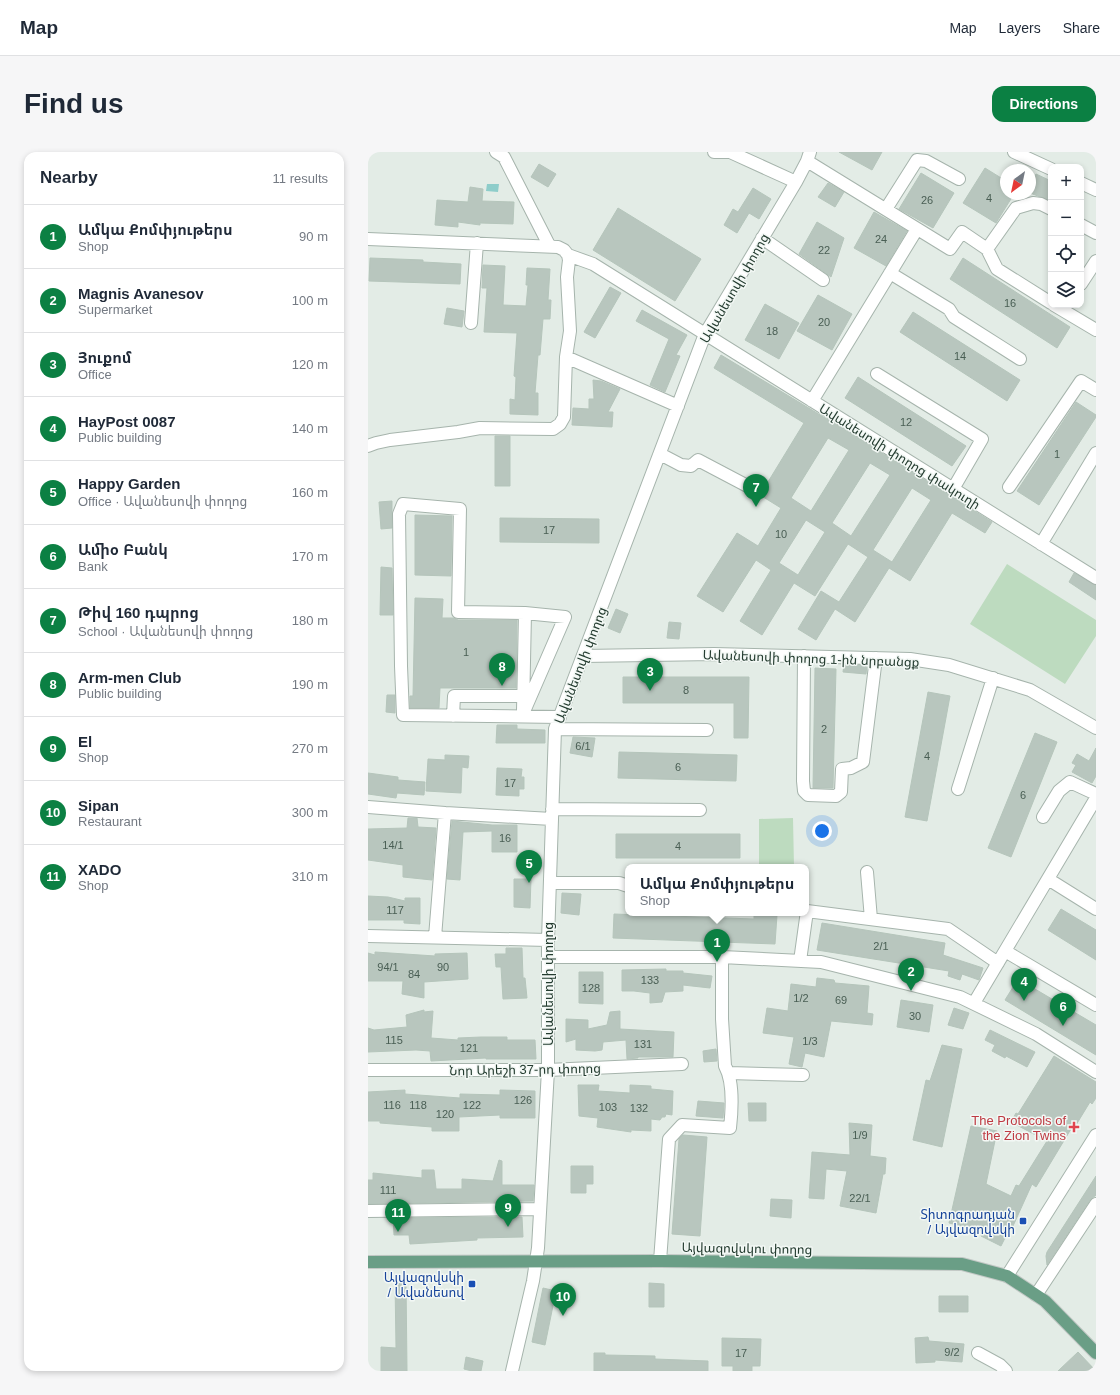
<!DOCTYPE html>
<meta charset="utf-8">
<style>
body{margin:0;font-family:Helvetica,"Noto Sans Armenian",sans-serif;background:#f6f6f7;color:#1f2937}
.controls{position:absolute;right:12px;top:12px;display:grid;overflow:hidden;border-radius:8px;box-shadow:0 2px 6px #0003}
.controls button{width:36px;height:36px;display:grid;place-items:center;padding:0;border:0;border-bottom:1px solid #e0e1e3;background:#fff;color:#1f2937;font:20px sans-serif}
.compass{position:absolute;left:632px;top:12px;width:36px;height:36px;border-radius:50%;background:#fff;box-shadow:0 2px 6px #0003;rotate:213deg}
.you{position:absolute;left:454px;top:679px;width:14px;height:14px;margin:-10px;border:3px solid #fff;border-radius:50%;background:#1a73e8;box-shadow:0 0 0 6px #1a73e833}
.badge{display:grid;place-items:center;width:26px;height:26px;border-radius:50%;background:#0b8043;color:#fff;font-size:13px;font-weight:700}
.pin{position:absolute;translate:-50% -33px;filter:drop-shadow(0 1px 2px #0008)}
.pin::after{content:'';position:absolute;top:21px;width:14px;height:12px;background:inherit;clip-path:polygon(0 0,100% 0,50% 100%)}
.popup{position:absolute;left:257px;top:712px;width:184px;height:52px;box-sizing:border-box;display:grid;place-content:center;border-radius:8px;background:#fff;filter:drop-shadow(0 1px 3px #0005);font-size:13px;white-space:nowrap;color:#747a83}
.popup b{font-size:15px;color:#1f2937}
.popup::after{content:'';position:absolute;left:50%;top:100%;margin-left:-8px;border:8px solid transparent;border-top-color:#fff}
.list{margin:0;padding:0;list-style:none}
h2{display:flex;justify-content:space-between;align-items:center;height:52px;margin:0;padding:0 16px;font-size:17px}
h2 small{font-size:13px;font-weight:400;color:#747a83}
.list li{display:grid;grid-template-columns:26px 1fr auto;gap:12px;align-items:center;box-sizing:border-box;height:64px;padding:0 16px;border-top:1px solid #e0e1e3}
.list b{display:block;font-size:15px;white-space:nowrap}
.list p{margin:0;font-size:13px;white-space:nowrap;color:#747a83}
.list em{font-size:13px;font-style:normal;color:#747a83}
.icon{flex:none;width:22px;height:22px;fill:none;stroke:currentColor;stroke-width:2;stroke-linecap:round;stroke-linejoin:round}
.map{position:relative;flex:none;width:728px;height:1219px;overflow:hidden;border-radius:12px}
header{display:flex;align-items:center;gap:24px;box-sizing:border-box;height:56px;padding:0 20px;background:#fff;border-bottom:1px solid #e0e1e3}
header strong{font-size:19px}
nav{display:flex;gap:22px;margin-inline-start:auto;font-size:14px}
.intro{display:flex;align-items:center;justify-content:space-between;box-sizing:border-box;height:96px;padding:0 24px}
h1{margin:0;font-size:28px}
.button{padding:10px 18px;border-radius:12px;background:#0b8043;color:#fff;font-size:14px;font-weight:700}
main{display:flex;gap:24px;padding:0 24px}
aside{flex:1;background:#fff;border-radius:12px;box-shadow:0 2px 6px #0003}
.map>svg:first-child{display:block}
</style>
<header>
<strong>Map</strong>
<nav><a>Map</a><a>Layers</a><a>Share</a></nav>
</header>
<div class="intro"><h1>Find us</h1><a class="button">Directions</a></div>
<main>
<aside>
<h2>Nearby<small>11 results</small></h2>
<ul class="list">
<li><span class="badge">1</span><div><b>Ամկա Քոմփյութերս</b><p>Shop</p></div><em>90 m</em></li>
<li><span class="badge">2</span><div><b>Magnis Avanesov</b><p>Supermarket</p></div><em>100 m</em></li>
<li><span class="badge">3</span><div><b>Յուքոմ</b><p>Office</p></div><em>120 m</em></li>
<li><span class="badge">4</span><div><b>HayPost 0087</b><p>Public building</p></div><em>140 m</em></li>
<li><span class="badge">5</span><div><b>Happy Garden</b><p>Office · Ավանեսովի փողոց</p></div><em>160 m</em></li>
<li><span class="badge">6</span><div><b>Ամիօ Բանկ</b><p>Bank</p></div><em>170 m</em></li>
<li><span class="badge">7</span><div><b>Թիվ 160 դպրոց</b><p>School · Ավանեսովի փողոց</p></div><em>180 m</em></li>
<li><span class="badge">8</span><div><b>Arm-men Club</b><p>Public building</p></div><em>190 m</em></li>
<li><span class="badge">9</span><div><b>El</b><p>Shop</p></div><em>270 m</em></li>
<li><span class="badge">10</span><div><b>Sipan</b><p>Restaurant</p></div><em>300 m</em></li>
<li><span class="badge">11</span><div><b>XADO</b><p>Shop</p></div><em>310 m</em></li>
</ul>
</aside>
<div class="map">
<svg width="728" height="1219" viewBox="0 0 728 1219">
<rect width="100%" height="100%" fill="#e3ece6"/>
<path fill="#bddbbf" d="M639,412L728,468V484L697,532L602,472Z
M425,666L426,715H391V667Z"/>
<path fill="#8ecdca" d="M119,32H131L130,40L118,39Z"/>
<path fill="#b8c6be" stroke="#b5c5bb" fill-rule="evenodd" d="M471,0H514L504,18Z
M171,12L188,22L180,35L163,25Z
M617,16L638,29V42H646L628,71L595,51Z
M553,21L586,41L565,76L531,57Z
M668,22L683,29V49L662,41V33Z
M460,31L476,40L467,55L450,45Z
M102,35L115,37L114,49L146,50L145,72L112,71V73L90,70V75L67,73L69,48L100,50Z
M385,36L403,47L391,67L381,61L369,81L356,73L365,57L370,60Z
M250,56L333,107L307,149L225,98Z
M506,60L539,79L518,114L486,96Z
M449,70L476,86L463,125L431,102Z
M2,106L55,108V110L93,112L92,132L1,129Z
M595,106L702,175L689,196L582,127Z
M115,113L137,114L135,153L158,154L160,133H158L159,116L182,117L180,148H183L182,167H175L172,203H170L167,241H170V263L142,262V247L147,248L148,225L146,224L149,181L116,180L119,136H114Z
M242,135L253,141L227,186L216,180Z
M450,143L484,162L464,198L429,179Z
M397,152L431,171L411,207L377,188Z
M79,156L96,159L94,175L76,172Z
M274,158L319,183L308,203L312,204L297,240L282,233L301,187L268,169Z
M545,160L652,228L639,249L532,180Z
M353,203L472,275L624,370L617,381L584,361L542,429L521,416L487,470L467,457L448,488L430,477L453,439L471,450L500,405L480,392L447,444L426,431L394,483L372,469L403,418L388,408L355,460L329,444L369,381L390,394L413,356L392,343L436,271L346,216ZM460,286L481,298L443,359L423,346ZM502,311L522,323L483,384L464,371ZM544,336L563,348L524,410L505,398ZM438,368L457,380L430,423L411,411Z
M490,225L598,294L584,314L477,246Z
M225,228L233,229L252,237L240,260H245L244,275L204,273L205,256L221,257V247H226Z
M708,250L728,263V265L671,353L649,339Z
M127,284H142V334H127Z
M24,349V376L13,377L11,350Z
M47,363L84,364L83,424L47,423Z
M132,366L231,367V391L132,390Z
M13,415L24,416L25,463H12Z
M706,421L728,433V448L701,430Z
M47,446L75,447L74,466H86L90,468H149L148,536H72L71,556H42V544H45Z
M248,457L260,462L252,481L240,476Z
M301,470L313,471L311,487L299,486Z
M476,513H499L498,522L475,520Z
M447,516L468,517L465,636H445Z
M255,525H381L380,586H366V551H255Z
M560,540L582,544L559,669L537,665Z
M19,543H27V561L18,560Z
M129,573H149V577L177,578V591H128Z
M667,581L689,590L643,705L620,696Z
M205,585L227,586L224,605L202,601Z
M728,596V624L724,631L704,620L708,613L704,611L709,602L721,609Z
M251,600L369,603L368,629L250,626Z
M77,603L101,604L100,616L94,615L93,641L58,639L60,607L77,608Z
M129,616L154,617L153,625H156V637H151V644L128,643Z
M0,621L30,625V628L57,630L56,643L29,641L28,646L0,642Z
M40,666H49L50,675L68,676L64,728L35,725V713L0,708V677L39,676Z
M84,669L124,673H149V700H124V679L95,680L92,728L79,727Z
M248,682H372V706H248Z
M146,727H163L162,756L146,755Z
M194,741L213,742L211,763L193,761Z
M0,744L20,745L37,749V746H52V772L36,771V768H0Z
M693,757L728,778V808L680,778Z
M246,762L386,767V762L409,763L407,792L245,786Z
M454,771L577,791L575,803L615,816L611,828L594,822L592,828L580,824L581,819L449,798Z
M138,796H154L155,826H157L159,846L135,847L133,815H128L127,802H138Z
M7,800L67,804V802L99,801L100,827L56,830V846L34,842L35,829H0V801L7,803Z
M298,817V819H315V821L344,824L342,836L315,833V839L297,840L294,850L282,851V841L266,839H254V818Z
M211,820H235V852L211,851Z
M449,826L466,828L467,831L501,834L499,861L505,862L504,873L463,869L456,905L437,901L434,915L421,912L426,885L395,881L399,856L420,859L423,832L448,835Z
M650,827L728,873V903L637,848Z
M533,848L565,853L561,880L529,875Z
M586,856L601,861L595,877L580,873Z
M56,858V860L65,859L63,886L90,888V886L113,885H139V888H167L168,907H118V906L63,909L62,899L48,898L0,900V876L6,878L39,875L38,863Z
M252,859V877L306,880L305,905H270V906L259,907L258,888L235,890L234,898L227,899L208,898V887L198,890V867L220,868V877L239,873L242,860Z
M622,878L667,900L659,915L638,904L637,906L624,899L627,893L617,888Z
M574,893L594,897L574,995L545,988L558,928L562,929Z
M348,897L349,909L336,910L335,899Z
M686,904L728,930V946L724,952L722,950L708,973L706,972L668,1035L664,1032L645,1074H643L633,1094L613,1084L616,1079L581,1071L603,974L629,979L618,1032L643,1044L648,1033L651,1034L679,989L643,970L648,961L650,962Z
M210,933H231L230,939L262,941V933L283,934V937L305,939L304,963L298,962L297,965H294L292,968L283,967V979L263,978V980L229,975L230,966L211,964Z
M37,938V942L92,946V942L132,943V938L167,939V966H132V963L91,965V979H64V975L12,971V969H0V940Z
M330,949L356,951L355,966L328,964Z
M380,951H398V969H381Z
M481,971L504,973L502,1004L518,1006L517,1022H515L508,1061L472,1054L479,1019L458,1017L456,1047L441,1046L444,1000L482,1003Z
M315,983L339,985L332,1084L304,1082L311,987Z
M131,1008L134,1009V1033H166L165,1049L0,1052V1028H5V1021L54,1026V1018H66L68,1037H94V1027L125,1029Z
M203,1014H225V1032H218V1041H203Z
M728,1024V1043L722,1048L679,1113L678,1104L679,1100Z
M403,1047L424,1048L423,1066L402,1064Z
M154,1065L155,1085L109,1086V1088L42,1092L41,1083H26L25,1066Z
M27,1129H38L39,1219H13V1195L28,1196Z
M281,1131L296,1132V1155H281Z
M175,1136L188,1139L177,1193L164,1190Z
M571,1144H600V1160H571Z
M560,1185L561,1189L596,1192L594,1210L567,1208V1210L548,1211L547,1186Z
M354,1186L393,1187L392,1214H384V1219H365V1214H354Z
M710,1200L728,1219H690Z
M226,1201H237V1203L287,1204V1207L340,1209V1219H226Z
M98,1205L115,1209L113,1219H104L96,1217Z"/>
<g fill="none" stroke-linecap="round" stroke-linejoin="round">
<g stroke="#a6b4ac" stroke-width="14">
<path id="minor" d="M128,0L136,5L181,93
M346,0H362L428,30
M646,0L683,17
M439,9L582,97L594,80L619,97L629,117L683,151
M713,31L728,38
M518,57L549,8L558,9L591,27
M713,73L728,81
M394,86L455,128
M0,87L190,95L196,98L200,103L201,108L199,125L202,179L198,205L310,254
M619,97L648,56L665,51L673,52L683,57
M200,103L225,112L728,426
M522,121L581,157L586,165L652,207
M713,132L728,109
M686,153L728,178
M103,171L109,91
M509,222L614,287L585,337
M444,249L549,77
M0,294L8,291L22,288L90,280L112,276L185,277L192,272L196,265L198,205
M292,302L313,313L323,314L330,308L387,338
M641,335L713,229L728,238
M673,392L728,301
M215,504L346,502L542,507L581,513L662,538L728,576
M436,504L435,629L436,639L440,643L468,644L473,640L474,617L483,616L495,610L508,506
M155,558L157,461
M85,564L86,544H155
M154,564L197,465L157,461L90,460L92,357L35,352L31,362L33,514L35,563L192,565
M187,577L339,578
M590,637L625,526
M0,655L77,661L184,667
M184,657L332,658
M675,665L691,639L702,630L728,642
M499,720L503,767
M680,727L728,757
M182,731H251L260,734
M0,784L180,788
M67,785L77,661
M637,799L728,853
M180,805H354L453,810L592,845L668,882L728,920
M432,809L439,759L580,777L630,811
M606,851L728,646
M0,918H180L314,912
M361,921L435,923
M0,1059L172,1057
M292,1109L301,987L314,973L362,976C364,958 366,930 357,914L354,867V805
M639,1124L728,983
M668,1143L728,1052
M610,1201L632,1213L638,1219
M144,1219L165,1129L170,1096L180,918V788L187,577L337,182L428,30L439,9L442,0"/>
</g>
<g stroke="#c2c8c5" stroke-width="14">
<path id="major" d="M0,1110L292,1109L594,1112L639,1124L677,1149L728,1201"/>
</g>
<use href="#minor" stroke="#fff" stroke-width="12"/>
<use href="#major" stroke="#6a9e86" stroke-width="12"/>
</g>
<path fill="#e0444e" stroke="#f3f8f5" stroke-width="1.5" d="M704 969h4v4h4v4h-4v4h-4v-4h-4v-4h4z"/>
<g fill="#1a4fb4" stroke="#f3f8f5" stroke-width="1.5">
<rect x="651" y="1065" width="8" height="8" rx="2"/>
<rect x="100" y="1128" width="8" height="8" rx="2"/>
</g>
<g text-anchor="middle" stroke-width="3" stroke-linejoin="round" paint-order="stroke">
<g font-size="11" fill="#495e54">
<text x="621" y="50">4</text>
<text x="559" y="52">26</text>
<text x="513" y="91">24</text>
<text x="456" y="102">22</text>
<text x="642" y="155">16</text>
<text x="456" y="174">20</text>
<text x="404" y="183">18</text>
<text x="592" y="208">14</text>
<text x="538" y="274">12</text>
<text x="689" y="306">1</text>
<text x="181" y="382">17</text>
<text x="413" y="386">10</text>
<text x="98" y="504">1</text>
<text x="318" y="542">8</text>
<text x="456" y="581">2</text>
<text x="215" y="598">6/1</text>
<text x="559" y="608">4</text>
<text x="310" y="619">6</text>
<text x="142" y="635">17</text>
<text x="655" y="647">6</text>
<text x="137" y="690">16</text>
<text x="25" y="697">14/1</text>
<text x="310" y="698">4</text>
<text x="27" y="762">117</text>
<text x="513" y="798">2/1</text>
<text x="20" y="819">94/1</text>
<text x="75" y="819">90</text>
<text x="46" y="826">84</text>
<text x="282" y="832">133</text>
<text x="223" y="840">128</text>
<text x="433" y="850">1/2</text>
<text x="473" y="852">69</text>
<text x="547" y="868">30</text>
<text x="26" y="892">115</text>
<text x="442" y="893">1/3</text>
<text x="275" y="896">131</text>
<text x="101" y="900">121</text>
<text x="155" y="952">126</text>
<text x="24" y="957">116</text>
<text x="50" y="957">118</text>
<text x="104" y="957">122</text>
<text x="240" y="959">103</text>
<text x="271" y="960">132</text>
<text x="77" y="966">120</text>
<text x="492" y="987">1/9</text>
<text x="20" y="1042">111</text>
<text x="492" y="1050">22/1</text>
<text x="584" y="1204">9/2</text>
<text x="373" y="1205">17</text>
</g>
<g font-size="13" fill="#243c30" stroke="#f3f8f5">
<text transform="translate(366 136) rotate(-60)" y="5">Ավանեսովի փողոց</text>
<text transform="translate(532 304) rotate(32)" y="5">Ավանեսովի փողոց փակուղի</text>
<text transform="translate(443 506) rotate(2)" y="5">Ավանեսովի փողոց 1-ին նրբանցք</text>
<text transform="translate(212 513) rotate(-69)" y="5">Ավանեսովի փողոց</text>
<text transform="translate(180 832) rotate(-90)" y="5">Ավանեսովի փողոց</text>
<text transform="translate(157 917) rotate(-1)" y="5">Նոր Արեշի 37-րդ փողոց</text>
<text transform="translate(379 1096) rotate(1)" y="5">Այվազովսկու փողոց</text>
</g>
<g font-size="13" fill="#be3a42" stroke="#f3f8f5" text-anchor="end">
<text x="698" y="973">The Protocols of<tspan x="698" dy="15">the Zion Twins</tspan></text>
</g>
<g font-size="13" fill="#164399" stroke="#f3f8f5" text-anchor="end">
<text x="647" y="1067">Տիտոգրադյան<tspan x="647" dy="15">/ Այվազովսկի</tspan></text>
<text x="96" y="1130">Այվազովսկի<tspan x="96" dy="15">/ Ավանեսով</tspan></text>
</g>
</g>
</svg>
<div class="controls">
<button>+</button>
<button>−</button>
<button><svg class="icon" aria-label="locate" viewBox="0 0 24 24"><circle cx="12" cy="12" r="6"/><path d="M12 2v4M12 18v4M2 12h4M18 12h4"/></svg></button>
<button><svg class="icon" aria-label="layers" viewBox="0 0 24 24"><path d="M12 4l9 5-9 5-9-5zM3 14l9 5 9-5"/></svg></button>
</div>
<svg class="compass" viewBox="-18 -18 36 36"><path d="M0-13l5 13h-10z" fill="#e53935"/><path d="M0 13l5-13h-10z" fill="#747a83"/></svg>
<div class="you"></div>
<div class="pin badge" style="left:349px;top:810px">1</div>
<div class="popup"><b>Ամկա Քոմփյութերս</b>Shop</div>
<div class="pin badge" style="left:543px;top:839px">2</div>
<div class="pin badge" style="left:282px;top:539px">3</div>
<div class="pin badge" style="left:656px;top:849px">4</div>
<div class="pin badge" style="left:161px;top:731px">5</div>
<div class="pin badge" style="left:695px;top:874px">6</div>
<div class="pin badge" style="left:388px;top:355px">7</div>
<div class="pin badge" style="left:134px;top:534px">8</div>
<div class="pin badge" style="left:140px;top:1075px">9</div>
<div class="pin badge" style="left:195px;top:1164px">10</div>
<div class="pin badge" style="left:30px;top:1080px">11</div>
</div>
</main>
